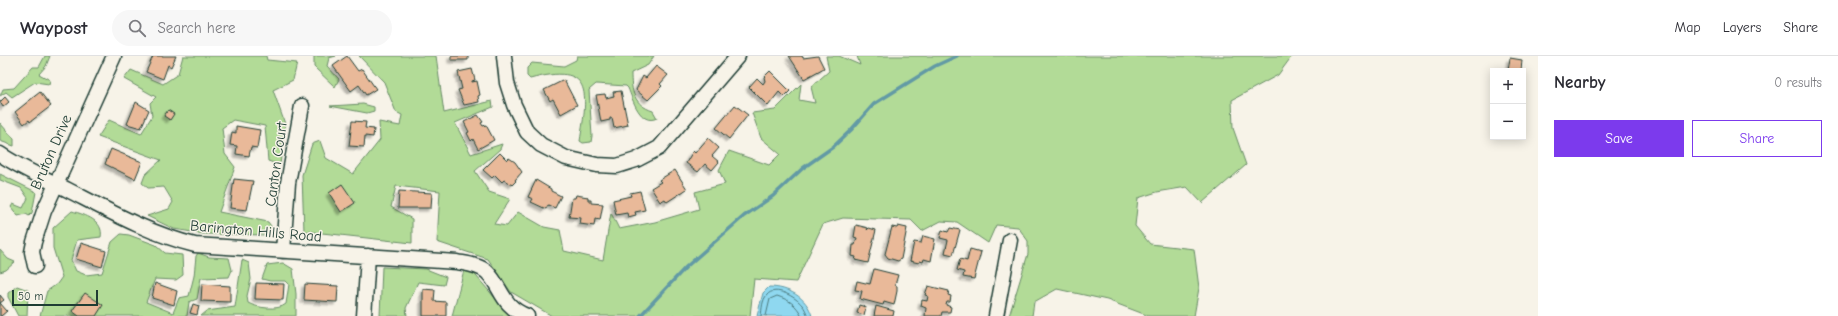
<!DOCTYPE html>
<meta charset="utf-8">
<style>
body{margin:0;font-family:"Comic Neue",sans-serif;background:#f7f7f7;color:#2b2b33}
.controls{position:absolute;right:12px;top:12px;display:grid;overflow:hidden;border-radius:0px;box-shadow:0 2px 10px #0003}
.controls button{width:36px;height:36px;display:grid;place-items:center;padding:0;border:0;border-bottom:1px solid #e1e1e2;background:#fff;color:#2b2b33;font:20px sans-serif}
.scale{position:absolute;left:12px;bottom:10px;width:86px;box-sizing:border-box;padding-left:4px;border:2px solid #1f3d34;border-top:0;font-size:11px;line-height:14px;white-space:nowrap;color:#1f3d34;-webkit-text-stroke:3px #f7f3e8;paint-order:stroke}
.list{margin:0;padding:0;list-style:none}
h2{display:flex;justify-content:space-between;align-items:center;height:52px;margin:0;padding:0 16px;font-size:17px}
h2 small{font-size:13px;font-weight:400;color:#7c7c81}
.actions{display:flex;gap:8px;padding:12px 16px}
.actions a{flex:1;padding:9px 0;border:1px solid #7c3aed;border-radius:0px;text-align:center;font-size:14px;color:#7c3aed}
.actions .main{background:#7c3aed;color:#fff}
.icon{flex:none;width:22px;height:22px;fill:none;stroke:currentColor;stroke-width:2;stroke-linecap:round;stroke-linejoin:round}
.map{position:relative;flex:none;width:1538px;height:260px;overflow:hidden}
header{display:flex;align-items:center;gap:24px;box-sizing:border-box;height:56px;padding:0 20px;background:#fff;border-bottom:1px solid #e1e1e2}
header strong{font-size:19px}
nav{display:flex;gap:22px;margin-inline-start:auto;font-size:14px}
.search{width:280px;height:36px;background:#f7f7f7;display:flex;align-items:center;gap:10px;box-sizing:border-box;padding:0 14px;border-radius:22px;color:#7c7c81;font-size:15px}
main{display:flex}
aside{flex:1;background:#fff}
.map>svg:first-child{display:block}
</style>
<header>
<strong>Waypost</strong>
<div class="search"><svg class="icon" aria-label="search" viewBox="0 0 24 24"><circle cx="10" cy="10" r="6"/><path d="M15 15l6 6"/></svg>Search here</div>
<nav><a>Map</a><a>Layers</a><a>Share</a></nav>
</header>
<main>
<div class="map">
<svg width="1538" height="260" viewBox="0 0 1538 260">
<defs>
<filter id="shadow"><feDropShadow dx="-3" dy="3" stdDeviation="1" flood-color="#0004"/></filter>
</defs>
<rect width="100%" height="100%" fill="#f7f3e8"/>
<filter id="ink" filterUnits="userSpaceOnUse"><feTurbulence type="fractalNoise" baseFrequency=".025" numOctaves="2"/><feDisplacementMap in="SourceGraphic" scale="8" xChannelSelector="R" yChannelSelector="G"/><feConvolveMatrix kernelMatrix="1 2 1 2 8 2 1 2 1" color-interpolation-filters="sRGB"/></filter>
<g filter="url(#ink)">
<path fill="#b2db97" stroke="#688c66" d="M45,0H50L46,10L39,18L50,24L49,28L35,26L12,41L6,36L0,40L3,33L14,32L33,11H39Z
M183,0H266L267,4L297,7L293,24L273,34L285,68L280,109L268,105L265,70L233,64L222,72L225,98L235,111L219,156L268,166L273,173L267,179L204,178L174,173L147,160L169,153L173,146L164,131L148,132L142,127L145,119L161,104L98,81L109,64L141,78L152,60L150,47L156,41L124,23L131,14L163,28L178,18Z
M314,0H336L329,2L327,10L339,23L335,31L314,11Z
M359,0H436L444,57L492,45L493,51L455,67L471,98L502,88L500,93L475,115L489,136L510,143L494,168L507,170L518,156L544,171L560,174L564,195L603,204L611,157L619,173L655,166L699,153L695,136L725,128L719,114L729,95L769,109L780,98L761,82L752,57L775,54L801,28L799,44L815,47L811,31L829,15L826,0H839L860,9L857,0H1292L1278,19L1232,44L1233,72L1246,109L1202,147L1187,131L1157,136L1138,142L1135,170L1150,188L1194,193L1199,232L1194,260H1149L1107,244L1057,233L1034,246L1032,260H1009L1028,198V185L1018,171L996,169L988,187L957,166L941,165L922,175L911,164L843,162L823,168L796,226L754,223L750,260H552L511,236L488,203L437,186L440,135L396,130L391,151L412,163V187L304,175L302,119L312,88L320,85L326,102L353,118L380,84L379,66L400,70L402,59L396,56L384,26Z
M577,0H654L648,9L631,17C631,35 634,49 653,55L657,62C640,70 633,44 628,32L626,30L596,28L589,34L592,80L591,86L583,87L580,85C588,36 593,6 530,23L527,20V12L532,7L564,10L576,4Z
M363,48L374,51V55L367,57L330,50Z
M0,67L14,83V90L0,85Z
M0,118L36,136L32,157L29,160L26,158L18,160L11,151L13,148L23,152L28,142L21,132L0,124Z
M72,155C86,159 104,165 101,181L77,184L71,204L76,215L86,219L102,217L112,186L121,178L129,179L156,189L165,197L182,199L183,219L176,224L155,223L146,246L173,257L179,242L189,240L194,220L196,200L198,197L209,201L229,202L232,214L229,221L201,222L197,243L189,246L187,260H40L47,235L57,228L62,221L53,192V172Z
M0,194L8,203L15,206L6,214L0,216Z
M242,204L249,207L251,223L247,240L248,247C257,252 278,255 286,248L289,228L286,225H270L262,223L267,209L283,207L293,213L296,238V260H201L207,255L235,251Z
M382,211L426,213L446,221L444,229L418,226L406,252L407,260H380Z
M464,214H471L507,256L513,260H452Z
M17,230L28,234L27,260H18L8,241V237Z"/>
<path fill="#8fd8f0" stroke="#629aa5" d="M769,231C788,231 807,241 812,260H757L763,237Z"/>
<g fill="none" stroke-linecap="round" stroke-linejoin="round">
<path stroke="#4c7b7f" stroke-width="1" d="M761,260C762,253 762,244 767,239C775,229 796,241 802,249C805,252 806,256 808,260
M766,260L770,243L777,240C789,244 796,248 802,260"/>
<path stroke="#629aa5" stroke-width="3.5" d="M640,260L686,211L744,160L773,140L803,112L833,91L851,74L874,48L935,10L957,0"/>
</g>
<path fill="#e9b999" stroke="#1f3d34" filter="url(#shadow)" d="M153,0H176L171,11L168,9L163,23L146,16Z
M347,0L358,15L362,13L376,33L366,39L359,29L351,35L333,10Z
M451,0H468V4H451Z
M789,0H802L803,2L818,0L824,12L804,23Z
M1510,2L1522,4L1521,15H1508Z
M656,10L668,19L660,28L662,30L648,44L636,34L643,20L646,22Z
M472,13L475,24L472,25V26L477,25L480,39L478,40L479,46L464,49L458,34L462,33L458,16Z
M770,15L790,35L784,41L779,36L768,50L749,31L757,22L763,28L765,25L764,21Z
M564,24L577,49L561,58L553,43L550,45L544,34Z
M621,35L628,69L614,72L612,62H610V64L601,66L596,39L605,38L606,42L614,40L613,36Z
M40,36L51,50L30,66L29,64L24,68L15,56Z
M5,41L9,46L3,51L0,46Z
M136,46L149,54L141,72L127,68Z
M735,49L748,59L729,83L716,72Z
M168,54L174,58L170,64L164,60Z
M478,59L483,66L481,67L483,70L486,69L494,84L478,93L473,83L471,85L467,77L469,76L464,66Z
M352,65L366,66L365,72L374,73L373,81L365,80L364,91L349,90Z
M236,70L260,74L257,92L251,91L249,100L236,98L237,90L230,89L232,76L236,77Z
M708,82L719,92L712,100L719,106L712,114L705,108L698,116L686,107L693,95L695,97Z
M111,93L142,106L135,123L105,108Z
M500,97L507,104L509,102L515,106L522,116L515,124L516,125L512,129L504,124L502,126L495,119L492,122L483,114Z
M675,114L687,133L667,146L665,143L660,146L651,132L661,126L659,124Z
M234,123L253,125L247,154L230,152Z
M536,124L551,133V135L561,140L555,152L548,149L546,153L531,146L533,143L528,141Z
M342,128L355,147L341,156L329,137Z
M399,135L432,137L431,152H398Z
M640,135L645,154L635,156L636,159L628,161L627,157L616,159L613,144L631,140L630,137Z
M576,139L588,141V144H591V147L603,148L600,164L595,163L594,170L580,168L581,162L569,161L572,142H575Z
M856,169L868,172L867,174L869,172L876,174L868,207L855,204L856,201L852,200L853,189H855L857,182L854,181Z
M898,170L907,172L901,203L898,205L888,202L885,198L892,171L897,172Z
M950,172L960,174L953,199L945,197L948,184L940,182L942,174L948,176Z
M923,180L935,183L931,205L924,203L923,206L920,205L919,207L910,205L914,186L921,187Z
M81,187L106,195L102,211L76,203Z
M970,193L981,196L974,223L963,221L964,216L957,214L960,203L967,205Z
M874,213L898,219L895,229L897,230V235L894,249L884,246L883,249L860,243L862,235L855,234L857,225L870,228Z
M155,227L177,235L174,249L152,242Z
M256,227L284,228L283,244L255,243Z
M202,228L230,230V246L201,245Z
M305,228L338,230L337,246L304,244Z
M928,230L949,235L948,239L951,240L950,246H947L946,249L951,251L950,256H942L941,260H925L926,252L921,250L922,244L927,245L928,240L925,239Z
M423,233L435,234L434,245L446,246V260H423Z
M85,237L103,249L96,260H79L72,255Z
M0,239L4,244L0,247L7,255L1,260H0Z
M193,248L199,250L197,259L190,257Z
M859,249L866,251L864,259L857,257Z
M876,250L894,255L893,260H874Z"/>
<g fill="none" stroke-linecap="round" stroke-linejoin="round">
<g stroke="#1f3d34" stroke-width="17">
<path id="minor" d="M504,0L507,27L514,49L527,76L541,89L566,102L597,109L617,110L636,104L659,92L738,0
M0,98C22,113 45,122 68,134C109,155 150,178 195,189L457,206C467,208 479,209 487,216C502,231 501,250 527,260
M283,195L288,127L302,50
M35,210L32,196L34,186L44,155L114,0
M364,260L368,200
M996,260L1010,184"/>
</g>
<use href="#minor" stroke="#f7f3e8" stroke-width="14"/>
</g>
</g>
<g text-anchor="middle" stroke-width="3" stroke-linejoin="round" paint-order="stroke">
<g font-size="15" fill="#1f3d34" stroke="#f7f3e8">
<text transform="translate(51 96) rotate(-66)" y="5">Bruton Drive</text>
<text transform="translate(276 108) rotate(-82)" y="5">Canton Court</text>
<text transform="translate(256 175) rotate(5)" y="5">Barington Hills Road</text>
</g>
</g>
</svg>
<div class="controls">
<button>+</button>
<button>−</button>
</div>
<div class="scale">50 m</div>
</div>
<aside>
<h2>Nearby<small>0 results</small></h2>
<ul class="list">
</ul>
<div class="actions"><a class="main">Save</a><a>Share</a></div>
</aside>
</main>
